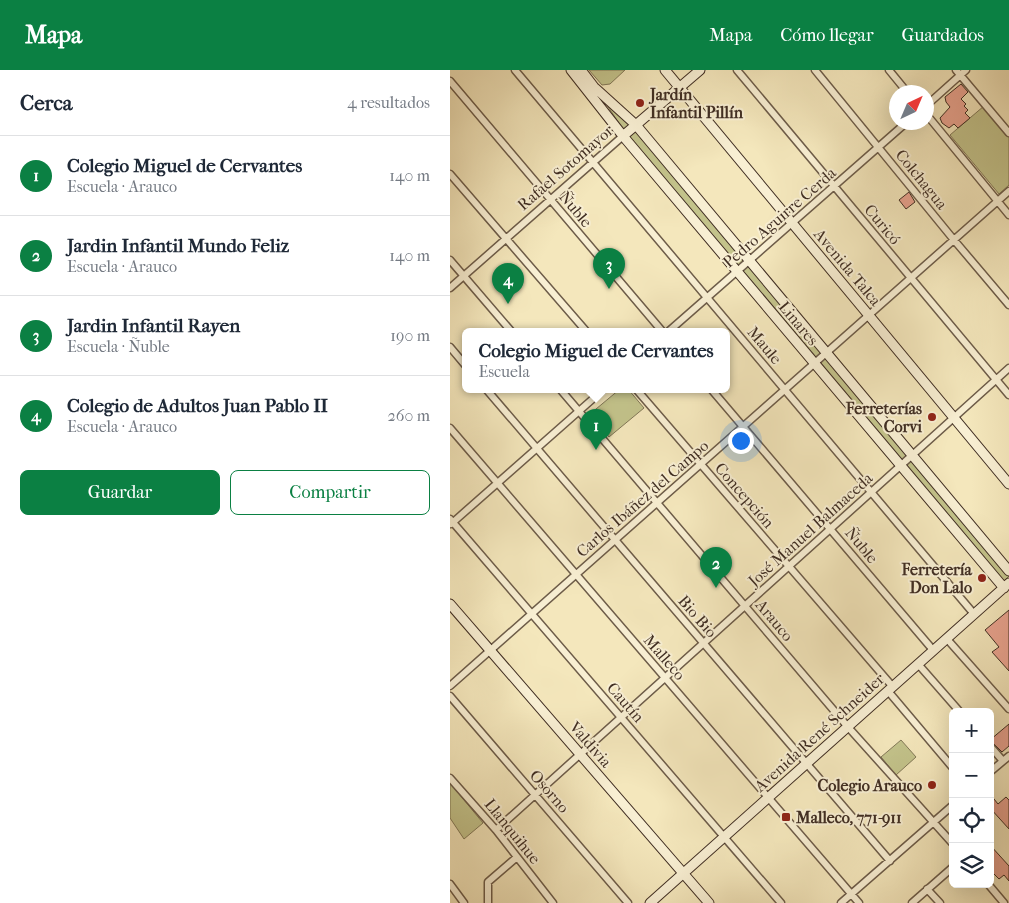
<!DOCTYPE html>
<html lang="es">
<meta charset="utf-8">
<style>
body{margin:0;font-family:"IM FELL French Canon",serif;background:#f2f2f3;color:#1f2937}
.controls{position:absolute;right:15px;bottom:15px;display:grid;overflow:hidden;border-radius:8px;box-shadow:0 5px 20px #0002}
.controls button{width:45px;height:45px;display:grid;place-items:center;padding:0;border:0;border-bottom:1px solid #e0e1e3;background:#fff;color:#1f2937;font:25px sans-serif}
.compass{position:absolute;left:439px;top:15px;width:45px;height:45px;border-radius:50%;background:#fff;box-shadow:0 5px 20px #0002;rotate:44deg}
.you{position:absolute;left:290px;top:370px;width:18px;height:18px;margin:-12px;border:4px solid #fff;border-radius:50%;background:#1a73e8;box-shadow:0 0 0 8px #1a73e833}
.badge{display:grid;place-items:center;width:32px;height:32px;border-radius:50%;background:#0b8043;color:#fff;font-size:16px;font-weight:700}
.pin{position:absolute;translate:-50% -41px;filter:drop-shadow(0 1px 2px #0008)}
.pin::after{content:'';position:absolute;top:26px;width:18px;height:15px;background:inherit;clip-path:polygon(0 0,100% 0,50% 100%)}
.popup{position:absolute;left:12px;top:258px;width:268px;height:65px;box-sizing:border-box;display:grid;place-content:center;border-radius:8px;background:#fff;filter:drop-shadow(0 1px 4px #0005);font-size:16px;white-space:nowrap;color:#747a83}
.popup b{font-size:19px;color:#1f2937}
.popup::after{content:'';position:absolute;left:50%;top:100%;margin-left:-10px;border:10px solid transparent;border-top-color:#fff}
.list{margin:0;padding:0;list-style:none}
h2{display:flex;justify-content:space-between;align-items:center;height:65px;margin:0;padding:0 20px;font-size:21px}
h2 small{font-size:16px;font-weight:400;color:#747a83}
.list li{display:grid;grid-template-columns:32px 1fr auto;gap:15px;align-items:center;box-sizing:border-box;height:80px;padding:0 20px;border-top:1px solid #e0e1e3}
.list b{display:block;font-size:19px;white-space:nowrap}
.list p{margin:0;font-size:16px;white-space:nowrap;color:#747a83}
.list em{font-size:16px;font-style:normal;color:#747a83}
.actions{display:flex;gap:10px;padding:15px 20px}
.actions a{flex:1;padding:11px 0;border:1px solid #0b8043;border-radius:8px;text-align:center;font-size:18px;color:#0b8043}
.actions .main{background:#0b8043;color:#fff}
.icon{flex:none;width:28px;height:28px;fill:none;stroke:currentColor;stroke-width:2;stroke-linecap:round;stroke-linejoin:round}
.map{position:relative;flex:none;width:559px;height:833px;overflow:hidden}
header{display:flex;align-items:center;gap:30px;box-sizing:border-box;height:70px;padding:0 25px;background:#0b8043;color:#fff}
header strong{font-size:24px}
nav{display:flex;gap:28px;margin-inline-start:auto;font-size:18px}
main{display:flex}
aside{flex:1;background:#fff}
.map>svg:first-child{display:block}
</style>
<header>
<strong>Mapa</strong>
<nav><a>Mapa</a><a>Cómo llegar</a><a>Guardados</a></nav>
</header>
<main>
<aside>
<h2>Cerca<small>4 resultados</small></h2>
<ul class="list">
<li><span class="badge">1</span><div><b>Colegio Miguel de Cervantes</b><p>Escuela · Arauco</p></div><em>140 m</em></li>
<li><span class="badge">2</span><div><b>Jardin Infantil Mundo Feliz</b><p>Escuela · Arauco</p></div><em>140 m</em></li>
<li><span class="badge">3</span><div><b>Jardin Infantil Rayen</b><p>Escuela · Ñuble</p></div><em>190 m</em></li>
<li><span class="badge">4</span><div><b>Colegio de Adultos Juan Pablo II</b><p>Escuela · Arauco</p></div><em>260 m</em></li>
</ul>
<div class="actions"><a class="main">Guardar</a><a>Compartir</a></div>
</aside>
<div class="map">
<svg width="559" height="833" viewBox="0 0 559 833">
<rect width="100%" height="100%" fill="#f4e7bc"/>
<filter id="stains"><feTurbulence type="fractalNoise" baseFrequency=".004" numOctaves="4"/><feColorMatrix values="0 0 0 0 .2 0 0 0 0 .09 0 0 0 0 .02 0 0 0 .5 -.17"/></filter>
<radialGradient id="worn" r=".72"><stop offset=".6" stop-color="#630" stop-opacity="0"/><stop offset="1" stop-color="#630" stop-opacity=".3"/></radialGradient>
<path fill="#c3c38b" stroke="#827857" d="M139,0H175L160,14L152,15Z
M153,29L185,61L559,506L553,512L178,67Z
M534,36L559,67V115L549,124L500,65Z
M170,319H178L194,338L159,367L140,344Z
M451,670L466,687L446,705L431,687Z
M0,713L33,753L14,769L0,748Z"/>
<path fill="#e9a38f" stroke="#402e23" d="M511,14L518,22L511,29L516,34L514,36L518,40L515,43L520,48L508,58L504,54L499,58L492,53L490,48L500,37L496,32L495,27Z
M459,122L465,132L456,139L449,130Z
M559,540V601L542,582L549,577L535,560Z
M559,654V676L552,682L540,670Z
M540,724L548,734L556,727L559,730V759L540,738Z
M540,775L559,796V811L554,805L549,809L540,800Z"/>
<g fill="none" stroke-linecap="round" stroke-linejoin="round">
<g stroke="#6d5c49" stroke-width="9">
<path id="street" d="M65,0L524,544
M287,0L559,325
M365,0L504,170L559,235
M439,0L457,22
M506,0L559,63
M0,11L212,261
M477,35L516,0
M477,45L559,145
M0,104L136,261
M0,190L61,261
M0,218L173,66
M219,261L457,52
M0,277L16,296
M36,319L440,791
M110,319L398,657L503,774
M186,319L443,617
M261,319L483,580
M0,358L409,833
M0,449L331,833
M1,454L154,319
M497,569L559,639
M468,594L510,642
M0,616L559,121
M438,621L503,698
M0,626L178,833
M540,676L553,691
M540,702L559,686
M0,708L46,760L103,833
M46,760L559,298
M0,814L14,833
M538,814L554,833
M477,819L490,833
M38,833V812L67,787
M391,833L503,735
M462,833L503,797"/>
</g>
<g stroke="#402e23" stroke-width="11">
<path id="secondary" d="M121,0L173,66L554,518
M131,0L144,17L186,55L559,501
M215,0L559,414
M173,66L250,0
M0,534L259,833
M200,833L559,513"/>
</g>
<use href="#street" stroke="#f8efd3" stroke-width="6"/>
<use href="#secondary" stroke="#f8efd3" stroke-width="9"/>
</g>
<g fill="#8f2418" stroke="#f8efd3" stroke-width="2">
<circle cx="190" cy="33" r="5"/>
<circle cx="482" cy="347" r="5"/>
<circle cx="532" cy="508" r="5"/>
<circle cx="482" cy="715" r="5"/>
<rect x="331" y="742" width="10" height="10" rx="2.5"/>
</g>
<g text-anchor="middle" stroke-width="4" stroke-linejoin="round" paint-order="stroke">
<g font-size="16" font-weight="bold" fill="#402e23" stroke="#f8efd3" text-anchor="end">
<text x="200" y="30" text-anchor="start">Jardín<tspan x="200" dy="18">Infantil Pillín</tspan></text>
<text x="472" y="344">Ferreterías<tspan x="472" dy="18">Corvi</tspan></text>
<text x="522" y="505">Ferretería<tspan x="522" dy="18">Don Lalo</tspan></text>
<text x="472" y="721">Colegio Arauco</text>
<text x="346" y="753" text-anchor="start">Malleco, 771-911</text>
</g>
<g font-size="16" fill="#402e23" stroke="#f8efd3">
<text transform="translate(115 97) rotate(-41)" y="6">Rafael Sotomayor</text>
<text transform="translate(472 109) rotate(51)" y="6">Colchagua</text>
<text transform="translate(126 139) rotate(50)" y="6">Ñuble</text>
<text transform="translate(329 147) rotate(-41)" y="6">Pedro Aguirre Cerda</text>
<text transform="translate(433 154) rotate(50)" y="6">Curicó</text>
<text transform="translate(398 197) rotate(50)" y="6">Avenida Talca</text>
<text transform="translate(349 253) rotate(50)" y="6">Linares</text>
<text transform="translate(315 275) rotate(50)" y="6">Maule</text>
<text transform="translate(295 425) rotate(49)" y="6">Concepción</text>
<text transform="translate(192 428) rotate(-41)" y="6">Carlos Ibáñez del Campo</text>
<text transform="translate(360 459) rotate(-42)" y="6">José Manuel Balmaceda</text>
<text transform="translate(412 475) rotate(50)" y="6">Ñuble</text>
<text transform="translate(248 546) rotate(49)" y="6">Bio Bio</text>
<text transform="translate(325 550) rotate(50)" y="6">Arauco</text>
<text transform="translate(215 587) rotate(49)" y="6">Malleco</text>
<text transform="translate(176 632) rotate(49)" y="6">Cautín</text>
<text transform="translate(369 662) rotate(-42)" y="6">Avenida René Schneider</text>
<text transform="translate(141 674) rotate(49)" y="6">Valdivia</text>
<text transform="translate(100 721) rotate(49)" y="6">Osorno</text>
<text transform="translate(63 761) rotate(51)" y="6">Llanquihue</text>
</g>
</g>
<rect width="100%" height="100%" filter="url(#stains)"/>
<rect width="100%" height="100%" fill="url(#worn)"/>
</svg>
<div class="controls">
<button>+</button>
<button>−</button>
<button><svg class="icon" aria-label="locate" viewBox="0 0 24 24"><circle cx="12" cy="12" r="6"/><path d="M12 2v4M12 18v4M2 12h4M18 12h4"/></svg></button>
<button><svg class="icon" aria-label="layers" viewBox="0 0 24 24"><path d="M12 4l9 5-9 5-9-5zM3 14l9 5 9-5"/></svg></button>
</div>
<svg class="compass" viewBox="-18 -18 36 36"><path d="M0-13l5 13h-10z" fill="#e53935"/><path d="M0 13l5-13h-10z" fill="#747a83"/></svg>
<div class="you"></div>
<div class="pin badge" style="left:146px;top:380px">1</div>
<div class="popup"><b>Colegio Miguel de Cervantes</b>Escuela</div>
<div class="pin badge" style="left:266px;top:518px">2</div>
<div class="pin badge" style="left:159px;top:219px">3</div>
<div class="pin badge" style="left:58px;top:234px">4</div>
</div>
</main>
